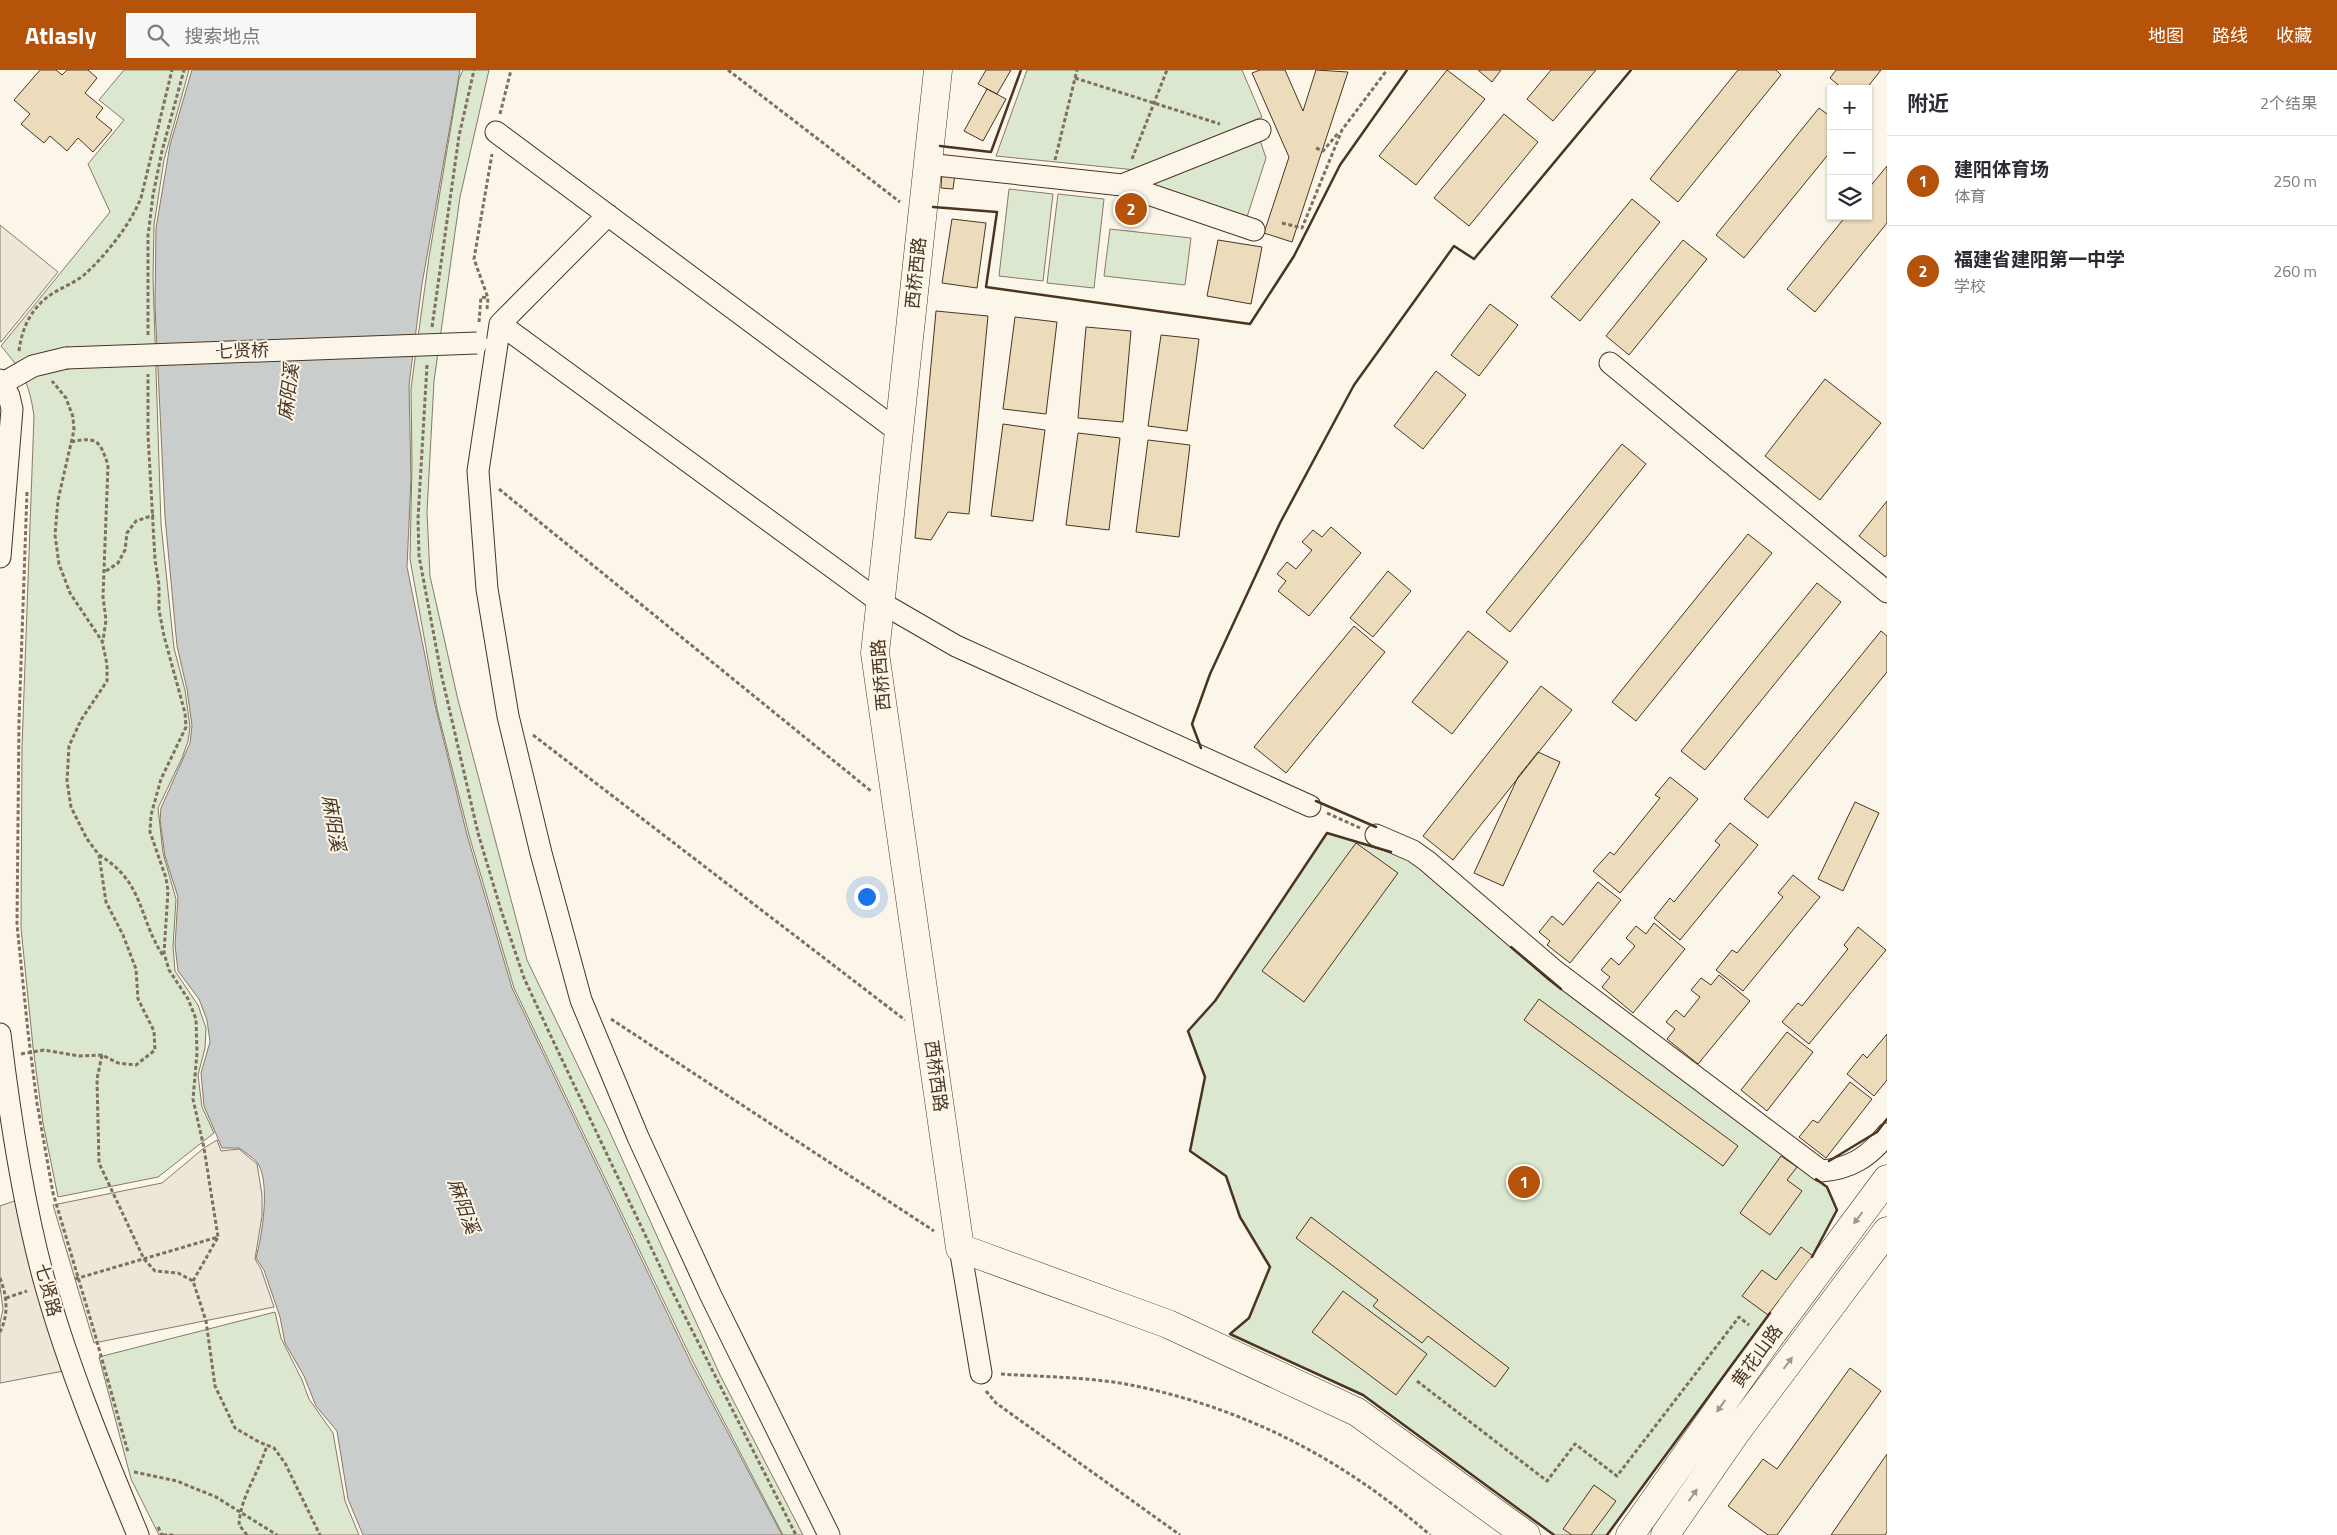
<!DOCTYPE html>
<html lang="zh">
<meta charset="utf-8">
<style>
body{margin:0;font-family:"Titillium Web","Noto Sans SC",sans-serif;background:#f7f7f7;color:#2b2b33}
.controls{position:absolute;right:15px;top:15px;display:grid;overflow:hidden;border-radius:0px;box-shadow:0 1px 4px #0004}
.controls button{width:45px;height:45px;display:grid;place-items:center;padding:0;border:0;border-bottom:1px solid #e1e1e2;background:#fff;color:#2b2b33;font:25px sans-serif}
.you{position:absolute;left:866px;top:826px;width:18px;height:18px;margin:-12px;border:4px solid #fff;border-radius:50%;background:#1a73e8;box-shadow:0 0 0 8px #1a73e833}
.badge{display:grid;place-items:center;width:32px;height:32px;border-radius:50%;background:#b45309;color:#fff;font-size:16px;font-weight:700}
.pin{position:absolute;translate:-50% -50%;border:2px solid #fff;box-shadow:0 1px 5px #0006}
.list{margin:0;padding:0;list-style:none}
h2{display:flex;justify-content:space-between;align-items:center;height:65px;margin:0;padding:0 20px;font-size:21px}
h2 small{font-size:16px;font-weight:400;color:#7c7c81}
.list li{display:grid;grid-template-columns:32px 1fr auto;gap:15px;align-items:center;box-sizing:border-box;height:90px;padding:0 20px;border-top:1px solid #e1e1e2}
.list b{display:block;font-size:19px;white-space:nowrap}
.list p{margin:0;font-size:16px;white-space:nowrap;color:#7c7c81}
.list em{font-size:16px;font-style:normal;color:#7c7c81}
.icon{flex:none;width:28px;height:28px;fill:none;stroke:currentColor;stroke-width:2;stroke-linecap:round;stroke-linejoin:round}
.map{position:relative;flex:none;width:1887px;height:1465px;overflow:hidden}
header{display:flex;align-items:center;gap:30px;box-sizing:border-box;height:70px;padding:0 25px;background:#b45309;color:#fff}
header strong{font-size:24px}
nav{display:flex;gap:28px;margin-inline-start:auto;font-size:18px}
.search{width:350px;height:45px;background:#f7f7f7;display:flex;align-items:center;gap:12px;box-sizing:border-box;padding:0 18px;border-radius:0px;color:#7c7c81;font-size:19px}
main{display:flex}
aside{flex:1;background:#fff}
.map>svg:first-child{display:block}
</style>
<header>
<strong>Atlasly</strong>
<div class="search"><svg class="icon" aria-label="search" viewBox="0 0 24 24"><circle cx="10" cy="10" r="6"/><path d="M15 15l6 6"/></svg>搜索地点</div>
<nav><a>地图</a><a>路线</a><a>收藏</a></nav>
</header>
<main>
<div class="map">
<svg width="1887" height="1465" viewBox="0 0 1887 1465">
<rect width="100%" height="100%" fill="#fbf6e9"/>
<path fill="#dce7d0" stroke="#887966" d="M124,0H189L164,90L154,155L153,208L161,454L174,578L185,620L190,657L188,671L182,688L158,738L163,783L176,829L173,876L175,901L198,935L206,958L205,978L198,1005L202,1037L214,1063L158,1107L58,1127L43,1053L33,977L21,858L22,677L34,346C29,312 23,302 1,276L110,142L88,94L124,50L99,30Z
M463,0H489L460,127L434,311L427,442L430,506L458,630L527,890L608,1058L720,1305L803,1465H783L691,1288L514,918L469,765L437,639L410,489L412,392L411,318L429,187L459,9Z
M1027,0H1242L1262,47L1136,100L996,86Z
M1260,70L1266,88L1246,150L1139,115Z
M1009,119L1053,124L1043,211L999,206Z
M1058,124L1104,129L1094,218L1047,213Z
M1110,159L1191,168L1185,215L1104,206Z
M1327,763L1411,789L1547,909L1827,1117L1837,1140L1813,1186L1730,1296L1607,1465H1554L1363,1325L1230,1264L1249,1248L1270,1197L1240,1147L1226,1106L1190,1081L1205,1007L1188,961L1215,931Z
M275,1242L281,1268L302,1310L309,1329L333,1363L345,1431L359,1465H159L131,1409L99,1287Z"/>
<path fill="#ede7d9" stroke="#887966" d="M0,155L58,202L1,272L0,271Z
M217,1070L221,1081L239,1079L257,1094L262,1125V1146L255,1189L261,1199L274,1237L94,1273L53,1135L162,1113L204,1078Z
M23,1128L69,1300L0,1313V1253L3,1239L0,1217V1136Z"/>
<path fill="#c9cecd" stroke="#887966" d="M192,0H460L422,214L409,315L411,409L407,497L435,635L467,765L512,918L691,1293L782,1465H363L348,1429L337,1361L316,1336L304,1306L285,1273L280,1247L264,1200L256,1188C262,1167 271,1111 257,1092C252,1087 245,1082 239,1078H222L204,1036L201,1003L210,972L207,950L199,929L178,901L175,875L178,827L165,786L160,750L161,738L190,673L192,656L187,619L177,576L165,447L155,236L156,158L170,75Z"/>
<path fill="#ecdcbc" stroke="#4a3520" d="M40,0H56L62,5L67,0H88L97,8L85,23L103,38L96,47L112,60L93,82L78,68L67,81L50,66L44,73L21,54L30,44L14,30Z
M986,0H1011L997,24L978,14Z
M1260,0H1285L1303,41L1316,0L1348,2L1292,172L1264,163L1289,87L1252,3Z
M1447,0L1485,29L1416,115L1379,86Z
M1478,0H1501L1492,12Z
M1551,0H1596L1553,51L1527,29Z
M1738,0H1776L1781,5L1678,132L1650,109Z
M1836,0H1881L1866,19H1843L1830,8Z
M987,19L1006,29L983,71L964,61Z
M1819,38L1831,47V81L1744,188L1716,165Z
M1504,44L1538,72L1469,156L1434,128Z
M1887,96V153L1815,242L1787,219L1846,146H1868V119Z
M942,102L955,104L953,119L941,118Z
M1632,129L1660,152L1580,251L1551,227Z
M952,149L986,153L977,218L942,213Z
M1218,170L1262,177L1251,234L1207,226Z
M1683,170L1707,189L1629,285L1606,266Z
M1490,234L1518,255L1479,306L1451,285Z
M936,241L988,246L969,444L948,442L931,470L915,468Z
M1015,247L1057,252L1046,344L1003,339Z
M1086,257L1131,261L1123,352L1078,348Z
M1161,265L1199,269L1187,361L1148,356Z
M1436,301L1466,325L1423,379L1394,356Z
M1825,309L1881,353L1820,430L1765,386Z
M1003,354L1045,360L1033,451L991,446Z
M1078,363L1120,368L1109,460L1066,455Z
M1148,370L1190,375L1179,467L1136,462Z
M1622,374L1646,394L1510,562L1486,542Z
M1887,431V484L1885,487L1859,466Z
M1331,457L1361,483L1309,546L1278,521L1286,511L1277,504L1287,492L1296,499L1312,480L1302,472L1313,460L1322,467Z
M1748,464L1772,483L1636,651L1612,632Z
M1388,501L1411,521L1373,567L1350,548Z
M1817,513L1841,532L1705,700L1681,681Z
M1354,556L1385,582L1286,703L1254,677Z
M1468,561L1508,592L1452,664L1412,632Z
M1881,561L1887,566V602L1768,748L1744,729Z
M1541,616L1572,640L1453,790L1423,766Z
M1538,682L1560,692L1503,816L1474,803L1518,707Z
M1670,707L1698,729L1620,823L1593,801L1610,782L1614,785L1660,728L1655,725Z
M1855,732L1879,743L1843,821L1818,809Z
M1730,753L1758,775L1680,870L1654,848L1670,828L1674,832L1720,775L1715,771Z
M1356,773L1398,803L1304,932L1262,901Z
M1793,805L1820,827L1743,921L1716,900L1732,880L1737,883L1783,827L1778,823Z
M1598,812L1621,830L1570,893L1547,875L1550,871L1539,862L1552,846L1563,855Z
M1654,853L1685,879L1633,943L1602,917L1610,907L1601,900L1611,888L1619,895L1635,876L1626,868L1636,856L1646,864Z
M1858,857L1886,880L1809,974L1782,952L1798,933L1802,936L1848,879L1844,875Z
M1719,905L1750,931L1698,994L1667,969L1675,959L1666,952L1676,940L1684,947L1700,927L1691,920L1701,908L1711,915Z
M1539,929L1738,1076L1723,1096L1524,950Z
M1787,962L1813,982L1767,1041L1741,1020Z
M1887,964V1010L1874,1026L1847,1004L1863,984L1867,988Z
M1850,1012L1872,1029L1826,1088L1799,1067L1813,1050L1818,1053Z
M1781,1086L1797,1097L1787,1110L1802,1121L1770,1165L1740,1143Z
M1311,1147L1509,1298L1495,1317L1428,1266L1422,1273L1373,1236L1378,1230L1296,1168Z
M1801,1177L1813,1186L1768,1245L1742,1226L1762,1200L1776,1210Z
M1343,1221L1427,1284L1396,1325L1312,1262Z
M1850,1298L1881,1321L1777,1465H1768L1728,1436L1763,1389L1777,1399Z
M1887,1384V1462L1885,1465H1831Z
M1594,1415L1616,1431L1591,1465H1572L1563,1459Z"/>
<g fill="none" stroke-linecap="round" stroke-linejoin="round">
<g stroke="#4a3520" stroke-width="23">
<path id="minor" d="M496,62L898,361
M927,94L1122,115L1254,160
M1122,115L1260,60
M608,145L500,254L478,401L487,519L508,646L541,783L581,930L638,1067L711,1226L829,1465
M500,254L880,532L956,576L1310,736
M1610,293L1887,522
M0,310L9,326L12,339L0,487
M3,313L33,296L66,288
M1376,765L1413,781L1427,791L1555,901L1821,1101C1850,1099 1869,1087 1887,1064
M0,964C10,1048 23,1135 46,1217C70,1302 104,1383 138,1465
M960,1178L981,1303"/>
</g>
<g stroke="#4a3520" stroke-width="29">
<path id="major" d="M938,0L875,583L960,1178L1168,1254L1357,1342L1526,1465
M1630,1465L1768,1269L1887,1109
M1665,1465L1737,1361L1887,1161"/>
</g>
<path stroke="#7f6f5c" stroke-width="3" stroke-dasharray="4 2.5" stroke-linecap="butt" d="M728,0L900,132
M1075,8L1220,54
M500,44L511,0
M1316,78L1323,81L1339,62
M1132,89L1167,0
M1055,90L1077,0
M1282,153L1302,158L1342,60L1387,0
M487,239L488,228L474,189L492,84
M479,252L481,227L488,228
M432,257L459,66L474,0
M148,265V166L153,125L162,81L184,0
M19,281C22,256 33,235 55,222C65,216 76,212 85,204C106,185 130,155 141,128L172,0
M427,295L418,449L419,486L441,603L478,763L500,837L524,908L548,960L667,1211L796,1465
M71,372C97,366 100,371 108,395L103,527L106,550L103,571
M499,419L871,721
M27,422L19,651L17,855L28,962L37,1033L53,1123L94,1261L128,1382
M106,501L118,493L125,480L127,463L136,451L154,445
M533,665L905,950
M1327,743L1360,758
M99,785C145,812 138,849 164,887
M611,949L934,1161
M21,984L44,980L79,986L102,985L118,993L136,995L155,980L154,961L138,929L136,899L123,865L106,832L99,785L87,769L71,737L67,711L69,676L81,650L107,611V594L102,571L70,523L59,494L55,465L58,430L74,360L73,347L66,328L52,311
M102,985L97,1009L99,1093L144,1189L155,1201L178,1203L193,1211L206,1251L215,1316L235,1358L259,1372L274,1378L285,1393L320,1465
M0,1208C7,1226 9,1244 0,1262
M75,1209L218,1167L204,1078L193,1029L197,983L196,949L188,929L169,900L164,883L168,821L166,808L150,762L151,745L161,709L186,657L185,643L164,566L159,540V515L155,490L148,365V304
M193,1211L218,1167
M6,1228L27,1221
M1001,1304C1045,1307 1093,1307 1136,1316C1249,1340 1344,1390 1430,1465
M1417,1311L1547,1411L1575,1374L1617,1406L1739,1247L1749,1255
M986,1321L996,1333L1180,1465
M134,1402L177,1411L216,1427L277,1465
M158,1457L162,1465
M163,1465H173
M247,1465L239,1455C240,1427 259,1403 267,1375"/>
<use href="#minor" stroke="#fbf6e9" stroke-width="21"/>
<use href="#major" stroke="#fbf6e9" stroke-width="28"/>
<g stroke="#4a3520" stroke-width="23" stroke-linecap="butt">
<path id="minor-bridge" d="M66,288L477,273"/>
</g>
<use href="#minor-bridge" stroke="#fbf6e9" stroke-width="21"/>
<path stroke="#4a3520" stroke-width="2.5" d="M940,76L991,82L1021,0
M933,137L997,142L986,217L1250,254L1294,186L1340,95L1407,0
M1201,678L1192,654L1210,604L1280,453L1354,315L1454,176L1474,189L1631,0
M1316,731L1376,757
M1391,782L1327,763L1215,931L1188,961L1205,1007L1190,1081L1226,1106L1240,1147L1270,1197L1249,1248L1230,1264L1363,1325L1554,1465
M1511,877L1561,919
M1829,1091L1877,1062L1887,1049
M1812,1187L1837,1140L1827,1117L1816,1109
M1607,1465L1770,1243"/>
</g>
<defs><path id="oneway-solid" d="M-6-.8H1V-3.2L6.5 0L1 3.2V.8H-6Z" transform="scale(1.25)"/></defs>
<g fill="#a29684">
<use href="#oneway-solid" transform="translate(1858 1148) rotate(127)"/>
<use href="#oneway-solid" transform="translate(1788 1293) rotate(-53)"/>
<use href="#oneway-solid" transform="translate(1721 1336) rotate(125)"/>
<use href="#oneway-solid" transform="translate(1693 1425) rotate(-55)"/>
</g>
<g text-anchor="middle" stroke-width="4" stroke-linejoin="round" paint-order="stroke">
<g font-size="18" fill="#4a3520" stroke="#fbf6e9">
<text transform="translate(916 203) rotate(-84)" y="6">西桥西路</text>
<text transform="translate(242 281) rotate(-2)" y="6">七贤桥</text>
<text transform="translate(881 605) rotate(-95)" y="6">西桥西路</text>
<text transform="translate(936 1006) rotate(82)" y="6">西桥西路</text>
<text transform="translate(48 1220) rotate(75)" y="6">七贤路</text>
<text transform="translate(1757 1286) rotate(-54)" y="6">黄花山路</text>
</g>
<g font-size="19" font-style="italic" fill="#4a3520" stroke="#fbf6e9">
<text transform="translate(288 322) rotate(-83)" y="7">麻阳溪</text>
<text transform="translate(334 753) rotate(80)" y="7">麻阳溪</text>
<text transform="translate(464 1136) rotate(70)" y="7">麻阳溪</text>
</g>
</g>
</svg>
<div class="controls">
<button>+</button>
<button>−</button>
<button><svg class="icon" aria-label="layers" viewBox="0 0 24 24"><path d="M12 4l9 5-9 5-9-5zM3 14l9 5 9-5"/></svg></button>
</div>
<div class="you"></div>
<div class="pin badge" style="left:1524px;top:1112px">1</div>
<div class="pin badge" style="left:1131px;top:139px">2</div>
</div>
<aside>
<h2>附近<small>2个结果</small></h2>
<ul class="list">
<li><span class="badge">1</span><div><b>建阳体育场</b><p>体育</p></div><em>250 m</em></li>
<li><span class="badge">2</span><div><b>福建省建阳第一中学</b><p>学校</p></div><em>260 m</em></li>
</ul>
</aside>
</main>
